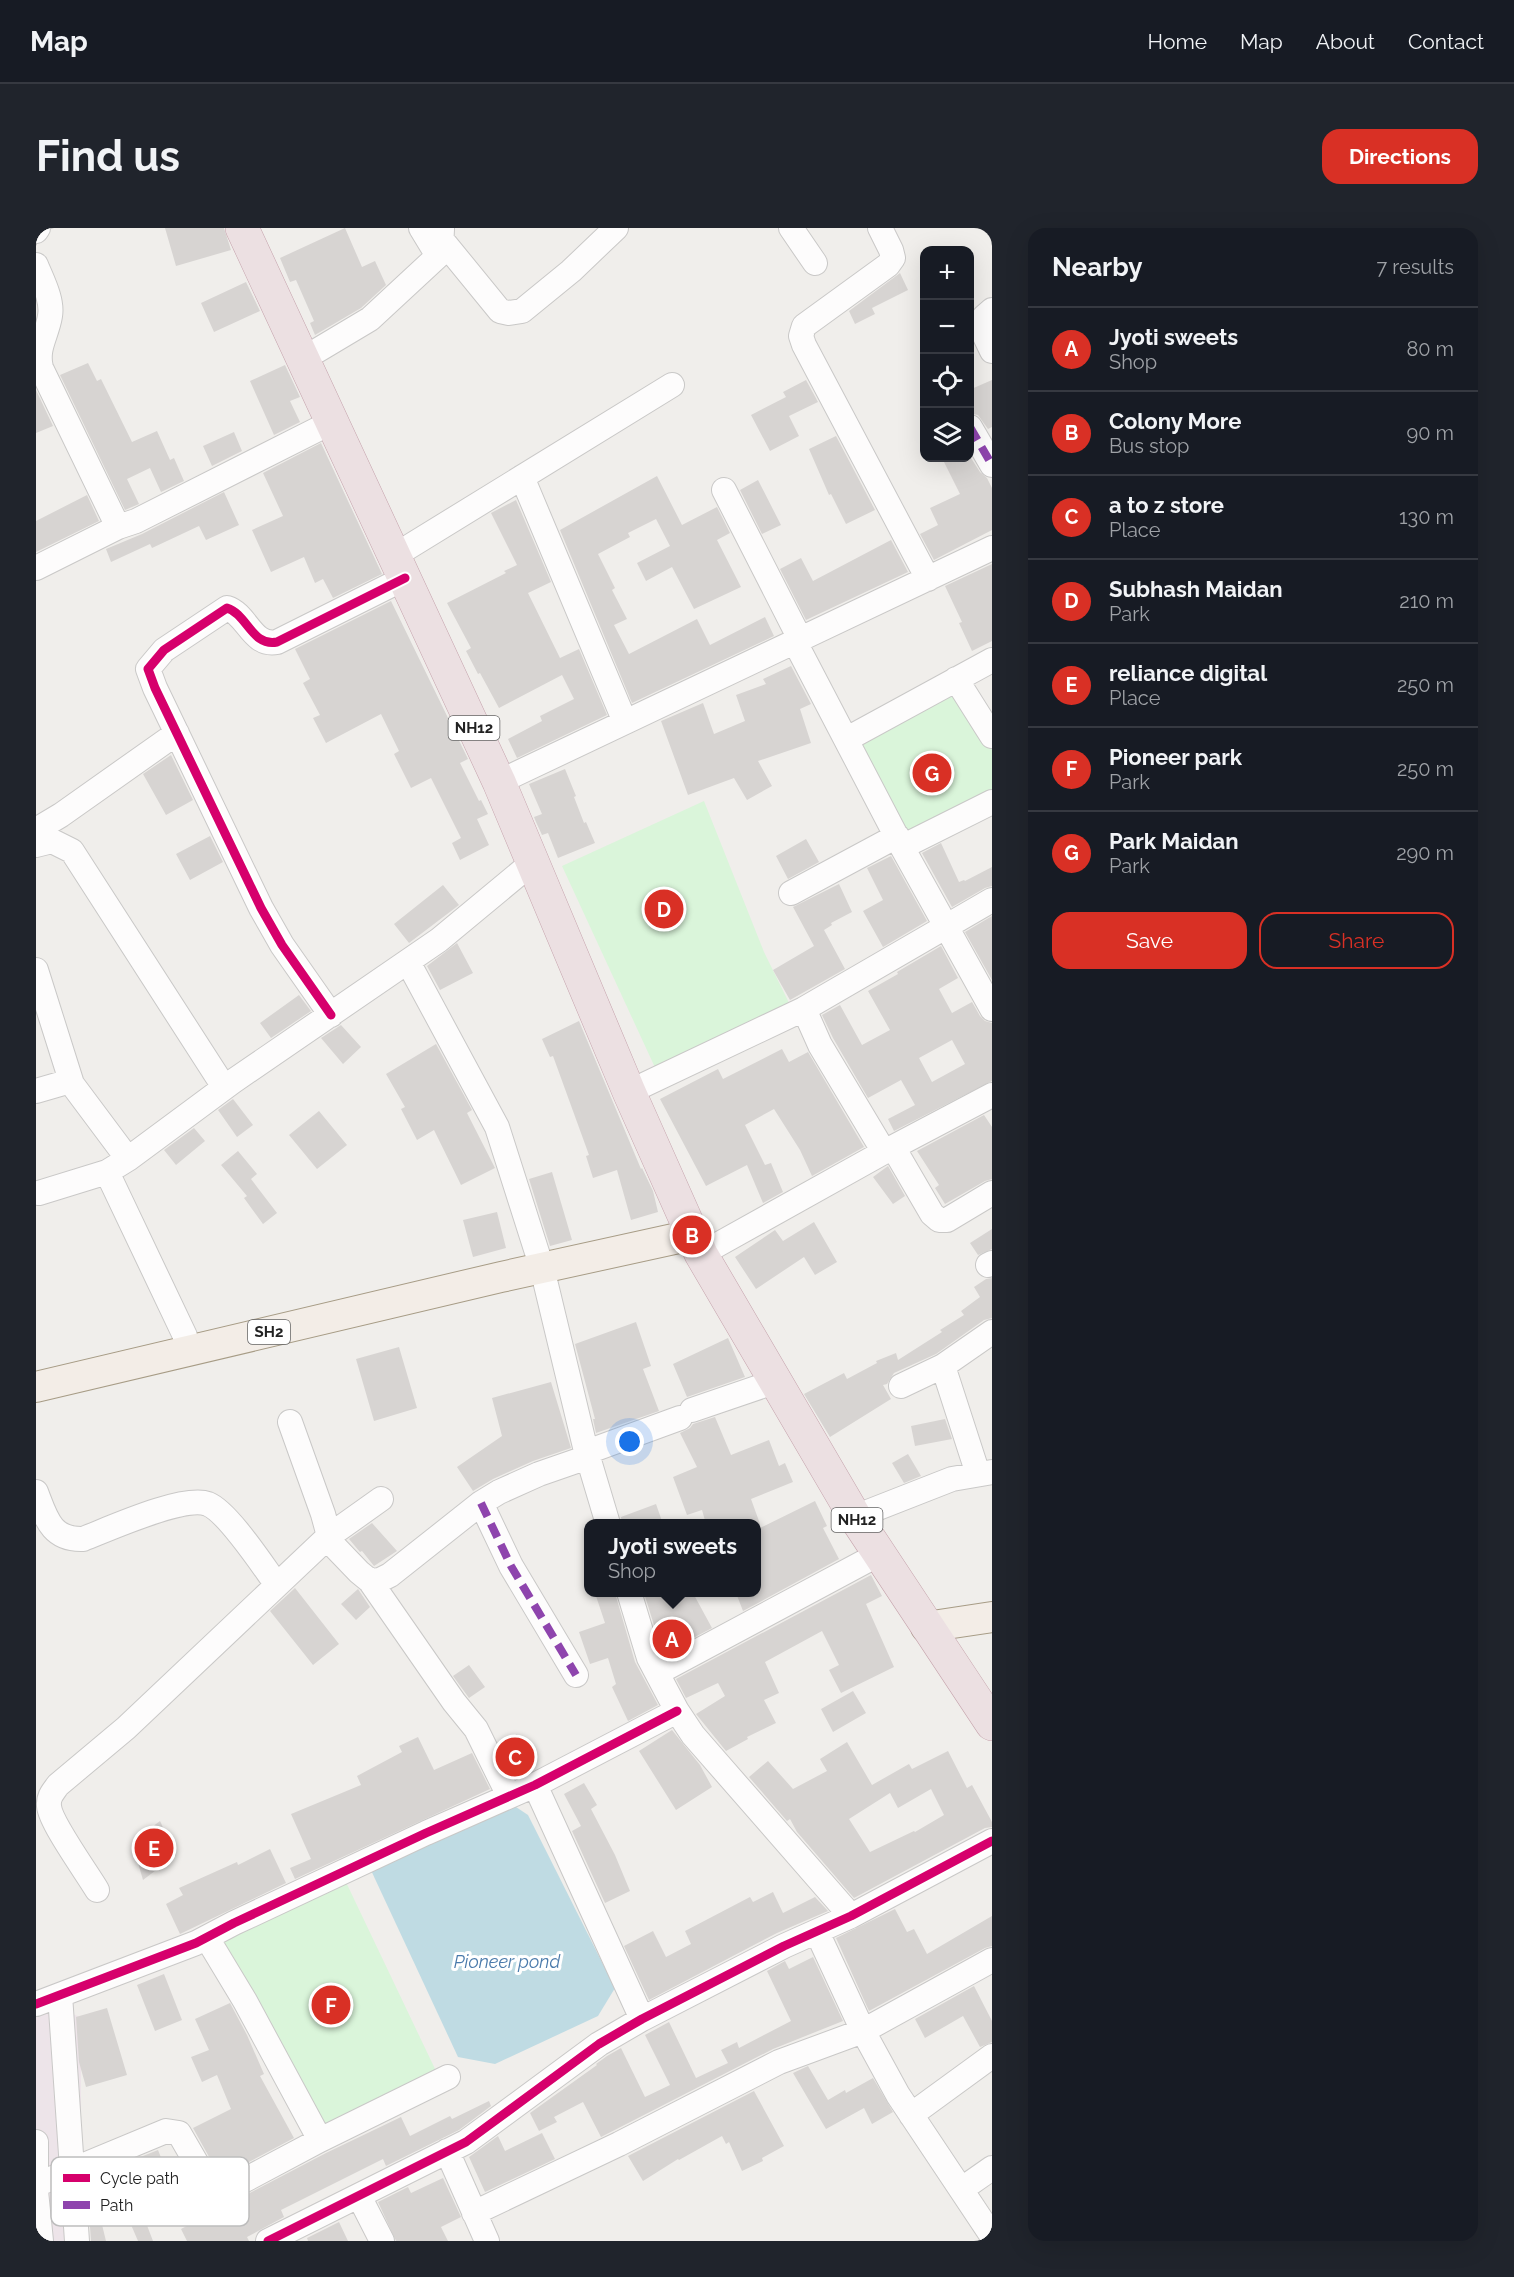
<!DOCTYPE html>
<meta charset="utf-8">
<style>
body{margin:0;font-family:Raleway,sans-serif;background:#20242c;color:#f1f3f6}
.controls{position:absolute;right:18px;top:18px;display:grid;overflow:hidden;border-radius:12px;box-shadow:0 6px 24px #0002}
.controls button{width:54px;height:54px;display:grid;place-items:center;padding:0;border:0;border-bottom:2px solid #363941;background:#171b24;color:#f1f3f6;font:30px sans-serif}
.you{position:absolute;left:594px;top:1214px;width:21px;height:21px;margin:-15px;border:4px solid #fff;border-radius:50%;background:#1a73e8;box-shadow:0 0 0 9px #1a73e833}
.badge{display:grid;place-items:center;width:39px;height:39px;border-radius:50%;background:#d93025;color:#fff;font-size:20px;font-weight:700}
.pin{position:absolute;translate:-50% -50%;border:3px solid #fff;box-shadow:0 2px 6px #0006}
.popup{position:absolute;left:548px;top:1291px;width:177px;height:78px;box-sizing:border-box;display:grid;place-content:center;border-radius:12px;background:#171b24;filter:drop-shadow(0 2px 4px #0005);font-size:20px;white-space:nowrap;color:#9ea1a6}
.popup b{font-size:22px;color:#f1f3f6}
.popup::after{content:'';position:absolute;left:50%;top:100%;margin-left:-12px;border:12px solid transparent;border-top-color:#171b24}
.list{margin:0;padding:0;list-style:none}
h2{display:flex;justify-content:space-between;align-items:center;height:78px;margin:0;padding:0 24px;font-size:26px}
h2 small{font-size:20px;font-weight:400;color:#9ea1a6}
.list li{display:grid;grid-template-columns:39px 1fr auto;gap:18px;align-items:center;box-sizing:border-box;height:84px;padding:0 24px;border-top:2px solid #363941}
.list b{display:block;font-size:22px;white-space:nowrap}
.list p{margin:0;font-size:20px;white-space:nowrap;color:#9ea1a6}
.list em{font-size:20px;font-style:normal;color:#9ea1a6}
.actions{display:flex;gap:12px;padding:18px 24px}
.actions a{flex:1;padding:14px 0;border:2px solid #d93025;border-radius:18px;text-align:center;font-size:21px;color:#d93025}
.actions .main{background:#d93025;color:#fff}
.icon{flex:none;width:33px;height:33px;fill:none;stroke:currentColor;stroke-width:2;stroke-linecap:round;stroke-linejoin:round}
.map{position:relative;flex:none;width:956px;height:2013px;overflow:hidden;border-radius:18px}
header{display:flex;align-items:center;gap:36px;box-sizing:border-box;height:84px;padding:0 30px;background:#171b24;border-bottom:2px solid #363941}
header strong{font-size:28px}
nav{display:flex;gap:33px;margin-inline-start:auto;font-size:21px}
.intro{display:flex;align-items:center;justify-content:space-between;box-sizing:border-box;height:144px;padding:0 36px}
h1{margin:0;font-size:42px}
.button{padding:15px 27px;border-radius:18px;background:#d93025;color:#fff;font-size:21px;font-weight:700}
main{display:flex;gap:36px;padding:0 36px}
aside{flex:1;background:#171b24;border-radius:18px;box-shadow:0 6px 24px #0002}
.map>svg:first-child{display:block}
</style>
<header>
<strong>Map</strong>
<nav><a>Home</a><a>Map</a><a>About</a><a>Contact</a></nav>
</header>
<div class="intro"><h1>Find us</h1><a class="button">Directions</a></div>
<main>
<div class="map">
<svg width="956" height="2013" viewBox="0 0 956 2013">
<rect width="100%" height="100%" fill="#f0eeeb"/>
<path fill="#ede4e9" d="M0,1774L45,1789V2013H0Z"/>
<path fill="#daf5da" d="M918,457L956,522V567L873,612L819,513Z
M668,573L728,724L757,783L622,846L526,638Z
M308,1650L400,1843L286,1899L185,1710Z"/>
<path fill="#bfdbe3" d="M466,1578L480,1579L492,1587L579,1760L562,1788L459,1836L422,1829L333,1638Z"/>
<path fill="#d7d4d2" fill-rule="evenodd" d="M129,0H188L195,22L140,38Z
M309,0L326,39L339,33L350,57L325,80L279,107L274,95L278,93L260,52L254,54L244,30Z
M864,45L872,62L836,80L839,86L819,96L813,83Z
M210,54L224,83L178,104L165,75Z
M52,135L61,153L65,151L96,214L121,203L134,232L138,230L148,253L125,264L114,240L91,251L103,276L89,282L24,147Z
M249,137L264,169L254,173L264,194L238,207L214,153Z
M770,152L782,174L753,188L763,208L734,223L715,187L750,169L747,164Z
M956,152V199L952,201L942,187L933,185V162Z
M0,162L17,198L0,205Z
M198,204L206,223L176,238L167,218Z
M800,208L839,282L810,296L795,266L793,267L773,221Z
M285,215L346,346L297,370L287,351L279,355L268,329L235,344L216,302L247,288L227,245Z
M917,230H935L944,244L951,250L956,260V302L898,332L884,306L902,297L894,280L924,266L908,234Z
M621,248L646,297L681,279L694,305L681,312L705,359L658,381L636,339L610,353L601,335L634,318L620,291L592,305L594,309L562,326L579,360L576,362L591,391L578,397L593,426L661,391L674,417L729,389L738,408L596,475L524,302Z
M722,252L745,297L726,306L704,262Z
M188,264L203,297L170,312L163,298L116,320L114,316L75,334L70,321L106,306Z
M51,267L63,293L0,324V293Z
M480,272L515,354L492,365L524,430L543,421L571,487L481,530L472,511L506,493L504,488L538,471L526,447L463,480L444,445L442,446L430,423L435,420L411,375L470,345L468,343L481,337L455,285Z
M855,312L872,344L770,392L744,341L765,330L777,353Z
M956,336V413L936,423L923,395L926,394L909,358Z
M355,373L432,531L424,535L443,573L445,572L452,586L441,591L453,617L424,632L416,615L425,610L395,550L375,560L358,526L363,523L345,486L290,515L277,490L284,487L267,455L274,451L259,421Z
M755,438L775,476L764,481L775,515L722,533L736,558L711,572L698,550L652,567L625,493L667,475L678,506L709,493L700,467L730,456L727,451Z
M135,527L157,572L130,587L107,546Z
M529,541L540,568L538,569L548,595L550,594L559,615L522,630L512,605L506,607L500,594L498,589L506,586L493,556Z
M174,608L187,634L154,652L140,626Z
M770,611L783,634L752,651L740,628Z
M905,615L923,654L928,652L929,653L956,639V658L949,660L916,679L886,625Z
M855,628L891,693L847,719L827,683L847,672L831,640Z
M803,656L816,684L795,695L796,697L788,702L809,741L754,772L737,742L778,718L757,679Z
M407,657L423,677L373,715L358,696Z
M956,688V752L929,704Z
M421,715L437,745L404,762L391,738Z
M905,718L922,750L903,761L916,785L936,774L944,788L949,793L956,795V853L858,903L852,891L879,877L865,852L832,870L797,810L786,787L804,777L826,817L854,802L832,763L862,746L861,744ZM916,812L929,836L896,854L883,830Z
M263,767L275,783L235,810L224,795Z
M543,793L605,941L606,940L617,963L622,984L595,992L581,942L557,950L550,928L553,927L517,828L514,829L506,811Z
M305,797L325,819L307,836L285,810Z
M400,816L436,882L431,885L459,940L425,957L398,902L381,912L365,881L369,879L350,846Z
M746,821L753,834L772,824L828,919L776,948L764,922L738,881L709,897L729,937L735,935L747,964L727,975L711,937L670,958L624,871L682,841L687,851Z
M197,871L217,897L201,909L182,882Z
M283,883L311,917L281,941L253,907Z
M948,887L956,899V951L949,953L909,976L899,960L903,957L881,923Z
M158,900L169,913L140,937L128,922Z
M202,923L221,946L215,951L241,985L227,996L208,970L211,968L185,937Z
M852,938L869,968L857,976L837,949Z
M516,944L536,1012L514,1018L493,951Z
M461,984L470,1020L437,1029L427,992Z
M778,994L801,1034L779,1047L768,1029L720,1061L699,1029L739,1002L747,1013Z
M956,1001V1021L942,1027L934,1015Z
M956,1050V1090L948,1092L900,1126L858,1145L851,1156L847,1157L855,1171L794,1209L768,1166L808,1145L811,1151L841,1135L840,1133L860,1125L862,1132L906,1104L904,1102L928,1087L925,1083L944,1069L938,1059L950,1051Z
M600,1094L615,1138L607,1141L623,1183L560,1205L557,1191H559L539,1116Z
M692,1110L709,1149L651,1169L637,1136Z
M363,1119L381,1180L338,1193L320,1131Z
M515,1154L535,1220L497,1233L457,1251L437,1263L421,1239L466,1208L456,1170Z
M679,1189L695,1227L733,1212L743,1238L749,1235L757,1254L715,1271L724,1296H670L666,1282L651,1287L637,1249L661,1239L644,1205L654,1200L657,1196Z
M909,1191L916,1211L879,1218L875,1198Z
M872,1226L885,1248L868,1255L856,1235Z
M779,1273L791,1298L787,1300L803,1331L707,1383L700,1365H720V1302Z
M620,1276L627,1296H586L585,1289Z
M336,1295L361,1323L338,1338L326,1323L324,1324L313,1311Z
M835,1347L846,1368L830,1376L858,1439L805,1465L793,1442L803,1437L786,1403L729,1434L743,1465L728,1472L740,1495L711,1509L712,1511L690,1523L660,1486L689,1468L682,1455L650,1470L640,1451Z
M259,1360L303,1416L277,1437L234,1383Z
M322,1361L334,1379L320,1392L305,1376Z
M559,1365H579L599,1434L622,1477L592,1493L576,1459L580,1456L572,1430L554,1436L543,1404L569,1395Z
M608,1365H657L676,1400L627,1426Z
M433,1437L449,1459L433,1470L417,1448Z
M817,1463L830,1485L797,1504L785,1481Z
M636,1502L664,1537L676,1559L640,1582L603,1523Z
M481,1506L498,1541L480,1550L463,1515Z
M382,1509L398,1542L436,1525L454,1561L259,1651L254,1640L275,1631L255,1586L325,1557L321,1548L366,1524L363,1518Z
M811,1514L836,1557L873,1536L876,1541L912,1523L931,1560L936,1557L956,1594V1599L949,1600L818,1670L761,1604L754,1591L751,1593L713,1549L732,1533L757,1561L791,1543L784,1531ZM895,1561L908,1587L879,1604L878,1603L834,1624L813,1591L854,1565L862,1580Z
M548,1555L561,1577L555,1581L579,1627L594,1663L569,1675L536,1603L545,1598L528,1566Z
M124,1593L140,1627L107,1652L96,1614Z
M234,1621L250,1655L144,1706L130,1676L147,1667L143,1660L201,1634L202,1637Z
M737,1664L747,1685L779,1669L792,1683L741,1705L613,1772L588,1718L617,1703L630,1729L655,1716L649,1703L714,1669L717,1674Z
M859,1681L871,1704L878,1701L891,1726L956,1688V1718L949,1720L833,1783L800,1710Z
M777,1729L807,1793L737,1821L565,1909L547,1874L518,1889L521,1894L503,1903L494,1885L561,1837L560,1836L571,1828L585,1820L609,1869L634,1857L609,1807L633,1794L660,1850L692,1835L685,1822L701,1814L703,1820L755,1793L731,1743L749,1733L753,1741Z
M128,1746L146,1792L119,1803L101,1757Z
M938,1758L956,1793V1814L944,1819L927,1788L889,1810L879,1791Z
M194,1775L211,1807L228,1846L224,1848L258,1910L181,1951L177,1936L157,1900L195,1881L181,1847L166,1854L155,1829L173,1822L159,1791Z
M71,1780L91,1847L50,1859L43,1834L40,1789Z
M772,1838L792,1872L809,1862L810,1865L837,1850L857,1884L836,1896L828,1880L790,1901L757,1845Z
M718,1863L748,1918L726,1930L727,1933L706,1943L693,1914L690,1916L686,1908L643,1932L642,1931L607,1953L592,1928Z
M453,1873L455,1878L423,1902L350,1938L347,1931L245,1982L248,1989L211,2009L213,2013H151L145,2001L290,1925L365,1889L374,1908L414,1888L416,1891Z
M506,1905L519,1931L449,1964L433,1929L462,1908L469,1923Z
M122,1922L142,1972L112,1985L92,1934Z
M407,1950L425,1989L405,1999L412,2013H360L342,1974L372,1959L375,1965Z
M56,1956L70,2013H55L51,1957Z
M107,1987L117,2013H102L93,1992Z
M303,1994L312,2013H272L271,2010Z"/>
<g fill="none" stroke-linecap="round" stroke-linejoin="round">
<g stroke="#c9c8c7" stroke-width="26">
<path id="minor" d="M385,0L402,28
M755,0L779,35
M844,0L855,22L857,30L852,37L768,98L765,108L768,117L892,351
M0,3L2,0
M406,12L464,83L473,85L486,83L535,43L580,0
M0,37C6,52 17,72 14,88C11,107 0,120 5,140L82,299L100,293L296,194
M956,82L948,89L944,98L956,123
M267,131L334,91L402,28L405,21L406,1
M934,199L956,237
M486,249L589,494
M688,262L764,411
M358,328L636,157
M0,340L82,299
M759,414L866,619L956,781
M920,451L956,508
M811,511L956,432
M463,554L956,320
M0,602L25,587L141,505
M0,617L16,613L36,623L188,859
M866,619L956,574
M755,665L861,608
M372,734L461,899L506,1040L549,1219L572,1296
M0,742L36,856
M768,781L784,817L848,924
M295,787L246,717L225,680L119,460L112,441L128,422L191,380C211,386 216,419 241,414L369,350
M0,863L31,854L36,856L92,931
M593,864L768,781L956,672
M857,919L896,986L903,992H911L956,965
M71,944L149,1108
M3,965L71,944L92,931L196,854L403,712L497,634
M665,1026L848,924L956,867
M952,1037L956,1035
M907,1138L942,1246
M865,1158L907,1138L956,1104
M656,1182L741,1153
M254,1194L287,1286L293,1308L298,1318L323,1344L334,1353L344,1352L354,1347L445,1275L463,1264L503,1246L552,1229
M551,1224L644,1190
M0,1264C10,1290 15,1312 47,1311C73,1301 147,1267 172,1276C192,1284 227,1338 241,1357
M445,1275L475,1338L540,1447
M819,1289L916,1251L956,1244
M334,1353L418,1474L440,1501L473,1568
M593,1364L613,1430L641,1483L657,1507L815,1688
M621,1445L843,1326
M499,1557L606,1791
M61,1662C51,1645 14,1594 13,1578C12,1569 17,1564 22,1557L90,1500L293,1308L345,1271
M781,1704L827,1803L862,1867L956,2008
M171,1710L209,1773L284,1912
M24,1767L41,2013
M0,1776L160,1715L198,1695L390,1605L499,1557L641,1483
M875,1887L956,1828
M0,1914V1949
M411,1923L451,2013
M0,1957L130,1903L143,1905L165,1943L168,1958L175,1970L284,1912L412,1849
M926,1961L956,1940
M0,1963L5,2013
M323,1968L346,2013
M438,1985L583,1916L743,1834L827,1803L956,1732
M232,2013L430,1914L563,1816L606,1791L748,1718L815,1688L956,1613"/>
</g>
<g stroke="#a79c86" stroke-width="32">
<path id="major" d="M0,1159L465,1049L656,1007
M890,1399L956,1389"/>
</g>
<g stroke="#c5a2ac" stroke-width="34">
<path id="highway" d="M206,0L463,554L593,864L665,1026L819,1289L956,1496"/>
</g>
<use href="#minor" stroke="#fdfcfc" stroke-width="24"/>
<use href="#major" stroke="#f3ede7" stroke-width="30"/>
<use href="#highway" stroke="#ece0e2" stroke-width="33"/>
<path stroke="#8e44ad" stroke-width="8" stroke-dasharray="15 8" stroke-linecap="butt" d="M934,199L956,237
M445,1275L475,1338L540,1447"/>
<g stroke="#fff" stroke-width="13">
<path id="cycleway" d="M295,787L246,717L225,680L119,460L112,441L128,422L191,380C211,386 216,419 241,414L369,350
M0,1776L160,1715L198,1695L390,1605L499,1557L641,1483
M232,2013L430,1914L563,1816L606,1791L748,1718L815,1688L956,1613"/>
</g>
<use href="#cycleway" stroke="#d6006c" stroke-width="9"/>
</g>
<g text-anchor="middle" stroke-width="6" stroke-linejoin="round" paint-order="stroke">
<g fill="#fff" stroke="#646464" stroke-width="1.5">
<rect x="412.5" y="488" width="51" height="24" rx="4.5"/>
<rect x="212" y="1092" width="42" height="24" rx="4.5"/>
<rect x="795.5" y="1280" width="51" height="24" rx="4.5"/>
</g>
<g font-size="15" font-weight="bold" fill="#222">
<text x="438" y="505">NH12</text>
<text x="233" y="1109">SH2</text>
<text x="821" y="1297">NH12</text>
</g>
<g font-size="18" font-style="italic" fill="#4a7aab" stroke="#fff">
<text x="471" y="1740">Pioneer pond</text>
</g>
</g>
<rect x="15" y="1929" width="198" height="69" rx="9" fill="#fff" stroke="#bdbdbd" stroke-width="1.5"/>
<rect x="27" y="1946" width="27" height="8" fill="#d6006c"/>
<rect x="27" y="1973" width="27" height="8" fill="#8e44ad"/>
<g font-size="16" fill="#222">
<text x="64" y="1956">Cycle path</text>
<text x="64" y="1983">Path</text>
</g>
</svg>
<div class="controls">
<button>+</button>
<button>−</button>
<button><svg class="icon" aria-label="locate" viewBox="0 0 24 24"><circle cx="12" cy="12" r="6"/><path d="M12 2v4M12 18v4M2 12h4M18 12h4"/></svg></button>
<button><svg class="icon" aria-label="layers" viewBox="0 0 24 24"><path d="M12 4l9 5-9 5-9-5zM3 14l9 5 9-5"/></svg></button>
</div>
<div class="you"></div>
<div class="pin badge" style="left:636px;top:1411px">A</div>
<div class="popup"><b>Jyoti sweets</b>Shop</div>
<div class="pin badge" style="left:656px;top:1007px">B</div>
<div class="pin badge" style="left:479px;top:1529px">C</div>
<div class="pin badge" style="left:628px;top:681px">D</div>
<div class="pin badge" style="left:118px;top:1620px">E</div>
<div class="pin badge" style="left:295px;top:1777px">F</div>
<div class="pin badge" style="left:896px;top:545px">G</div>
</div>
<aside>
<h2>Nearby<small>7 results</small></h2>
<ul class="list">
<li><span class="badge">A</span><div><b>Jyoti sweets</b><p>Shop</p></div><em>80 m</em></li>
<li><span class="badge">B</span><div><b>Colony More</b><p>Bus stop</p></div><em>90 m</em></li>
<li><span class="badge">C</span><div><b>a to z store</b><p>Place</p></div><em>130 m</em></li>
<li><span class="badge">D</span><div><b>Subhash Maidan</b><p>Park</p></div><em>210 m</em></li>
<li><span class="badge">E</span><div><b>reliance digital</b><p>Place</p></div><em>250 m</em></li>
<li><span class="badge">F</span><div><b>Pioneer park</b><p>Park</p></div><em>250 m</em></li>
<li><span class="badge">G</span><div><b>Park Maidan</b><p>Park</p></div><em>290 m</em></li>
</ul>
<div class="actions"><a class="main">Save</a><a>Share</a></div>
</aside>
</main>
